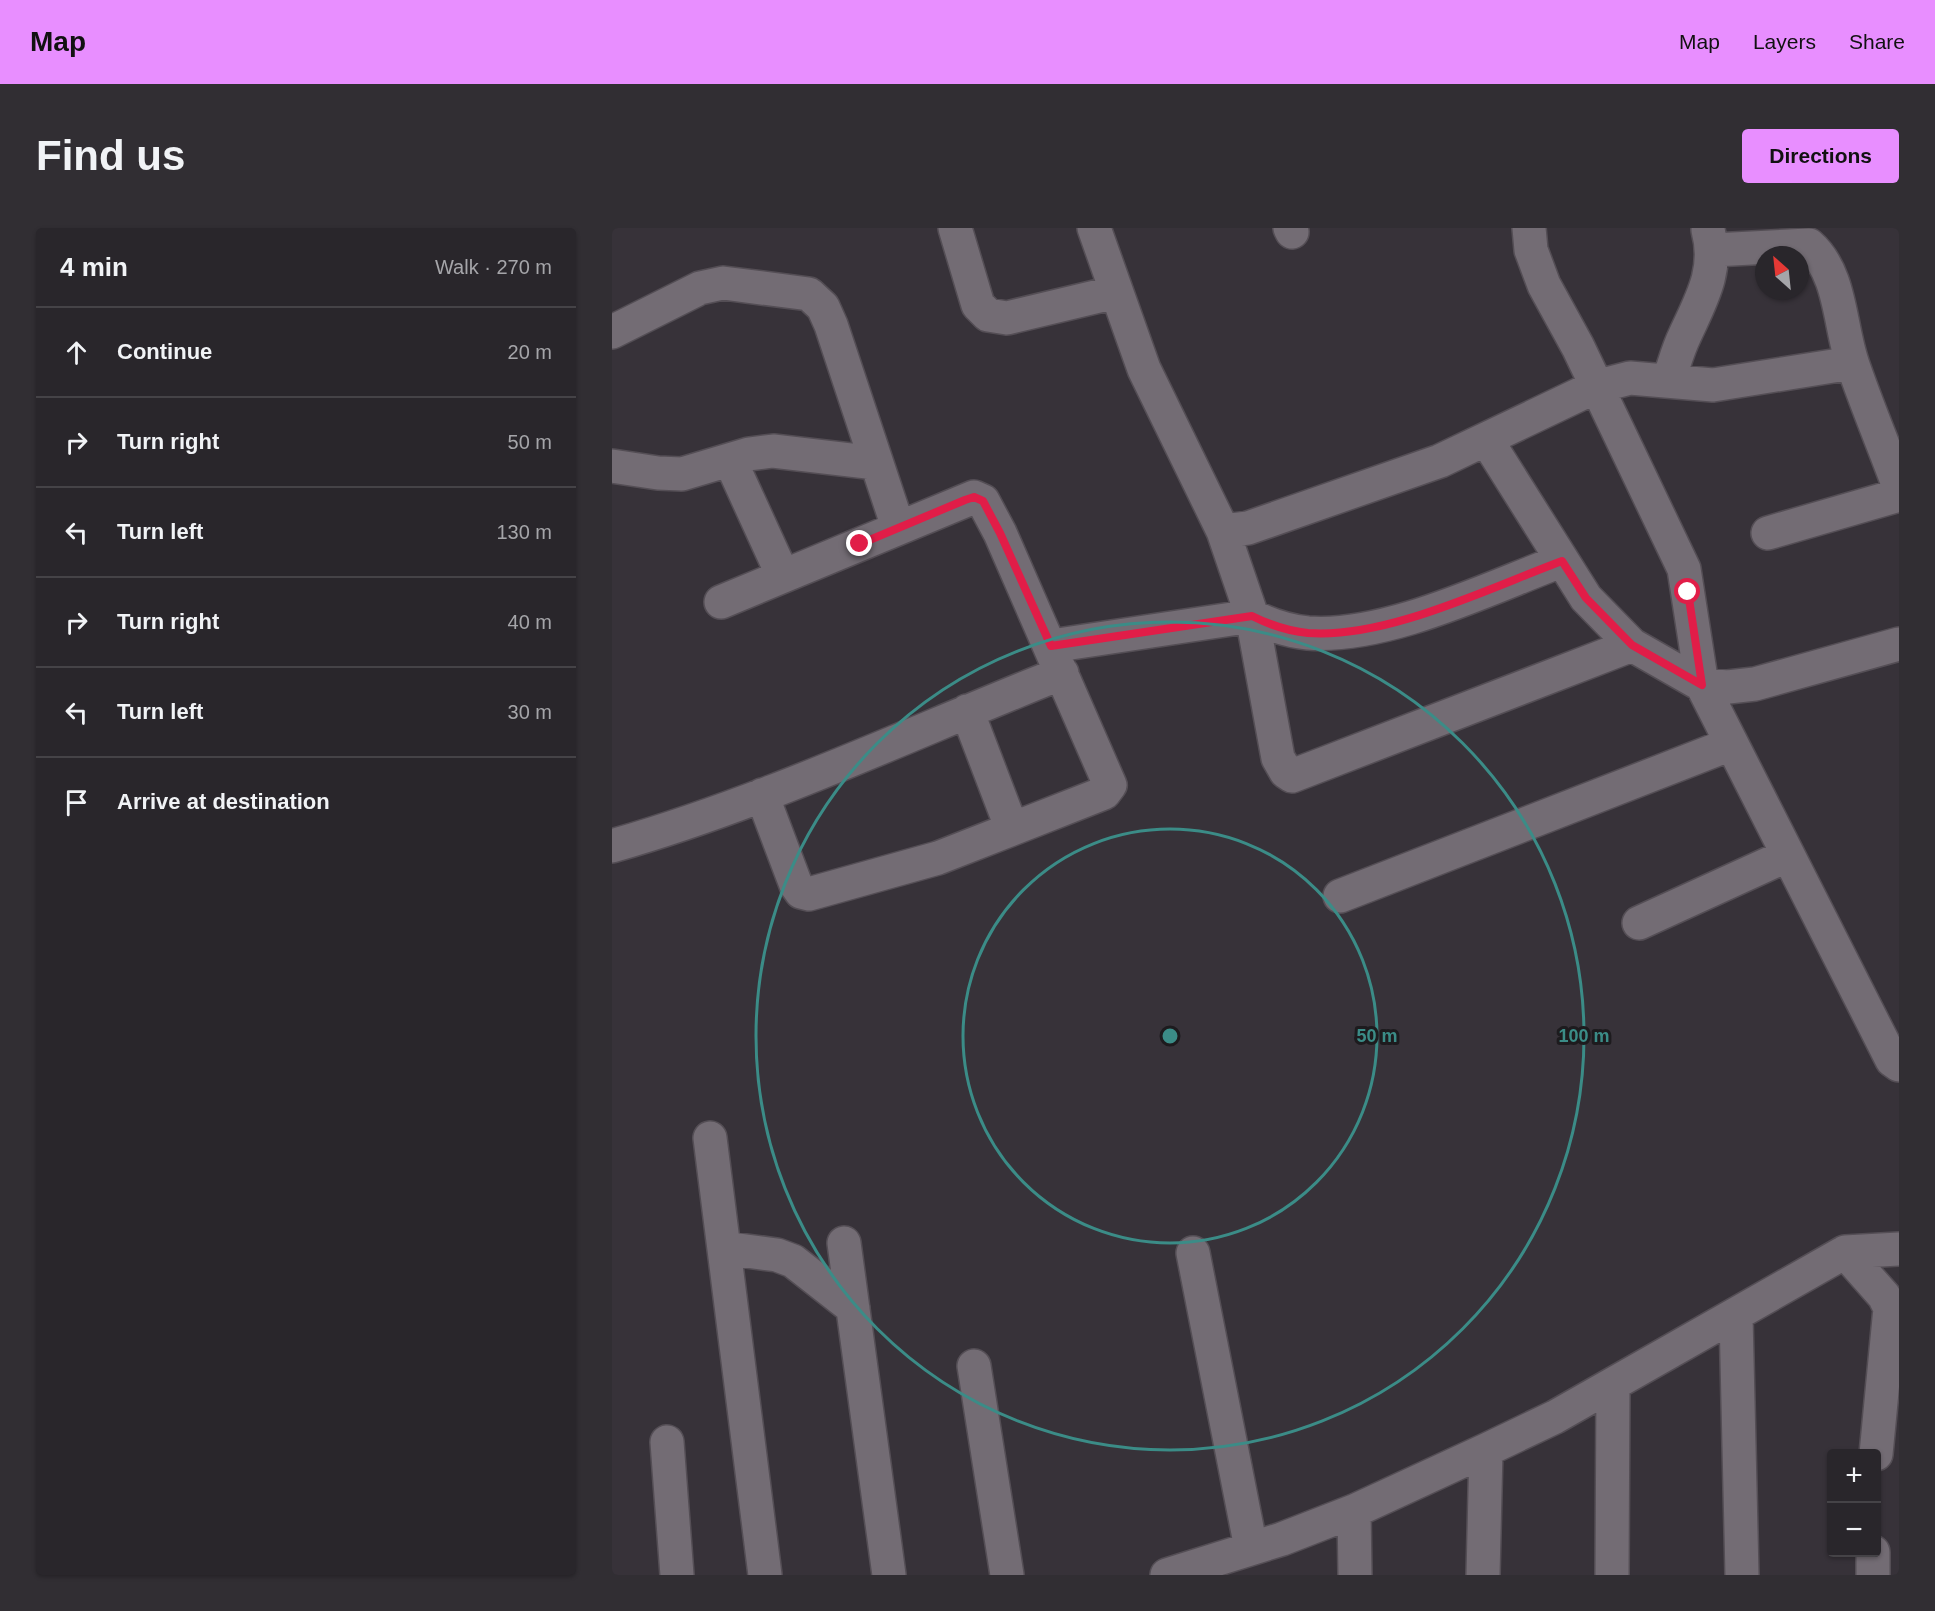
<!DOCTYPE html>
<meta charset="utf-8">
<style>
body{margin:0;font-family:Arial,sans-serif;background:#312e33;color:#f1f3f6}
.controls{position:absolute;right:18px;bottom:18px;display:grid;overflow:hidden;border-radius:6px;box-shadow:0 2px 4px #0004}
.controls button{width:54px;height:54px;display:grid;place-items:center;padding:0;border:0;border-bottom:2px solid #454347;background:#29262b;color:#f1f3f6;font:30px sans-serif}
.compass{position:absolute;left:1143px;top:18px;width:54px;height:54px;border-radius:50%;background:#29262b;box-shadow:0 2px 4px #0004;rotate:333deg}
.stop{position:absolute;width:18px;height:18px;margin:-14px;border:4px solid #e11d48;border-radius:50%;background:#fff}
.stop.end{background:#e11d48;border-color:#fff;box-shadow:0 2px 6px #0008}
.list{margin:0;padding:0;list-style:none}
h2{display:flex;justify-content:space-between;align-items:center;height:78px;margin:0;padding:0 24px;font-size:26px}
h2 small{font-size:20px;font-weight:400;color:#a5a5a9}
.list li{display:grid;grid-template-columns:39px 1fr auto;gap:18px;align-items:center;box-sizing:border-box;height:90px;padding:0 24px;border-top:2px solid #454347}
.list b{display:block;font-size:22px;white-space:nowrap}
.list em{font-size:20px;font-style:normal;color:#a5a5a9}
.icon{flex:none;width:33px;height:33px;fill:none;stroke:currentColor;stroke-width:2;stroke-linecap:round;stroke-linejoin:round}
.map{position:relative;flex:none;width:1287px;height:1347px;overflow:hidden;border-radius:6px}
header{display:flex;align-items:center;gap:36px;box-sizing:border-box;height:84px;padding:0 30px;background:#e88eff;color:#111}
header strong{font-size:28px}
nav{display:flex;gap:33px;margin-inline-start:auto;font-size:21px}
.intro{display:flex;align-items:center;justify-content:space-between;box-sizing:border-box;height:144px;padding:0 36px}
h1{margin:0;font-size:42px}
.button{padding:15px 27px;border-radius:6px;background:#e88eff;color:#111;font-size:21px;font-weight:700}
main{display:flex;gap:36px;padding:0 36px}
aside{flex:1;background:#29262b;border-radius:6px;box-shadow:0 2px 4px #0004}
.map>svg:first-child{display:block}
</style>
<header>
<strong>Map</strong>
<nav><a>Map</a><a>Layers</a><a>Share</a></nav>
</header>
<div class="intro"><h1>Find us</h1><a class="button">Directions</a></div>
<main>
<aside>
<h2>4 min<small>Walk · 270 m</small></h2>
<ul class="list">
<li><svg class="icon" aria-label="ahead" viewBox="0 0 24 24"><path d="M12 20V5M6 11l6-6 6 6"/></svg><div><b>Continue</b></div><em>20 m</em></li>
<li><svg class="icon" aria-label="right" viewBox="0 0 24 24"><path d="M7 20v-9h11M14 6l5 5-5 5"/></svg><div><b>Turn right</b></div><em>50 m</em></li>
<li><svg class="icon" aria-label="left" viewBox="0 0 24 24"><path d="M17 20v-9H6M10 6l-5 5 5 5"/></svg><div><b>Turn left</b></div><em>130 m</em></li>
<li><svg class="icon" aria-label="right" viewBox="0 0 24 24"><path d="M7 20v-9h11M14 6l5 5-5 5"/></svg><div><b>Turn right</b></div><em>40 m</em></li>
<li><svg class="icon" aria-label="left" viewBox="0 0 24 24"><path d="M17 20v-9H6M10 6l-5 5 5 5"/></svg><div><b>Turn left</b></div><em>30 m</em></li>
<li><svg class="icon" aria-label="arrive" viewBox="0 0 24 24"><path d="M6 21V4h12l-3 4 3 4H6"/></svg><div><b>Arrive at destination</b></div></li>
</ul>
</aside>
<div class="map">
<svg width="1287" height="1347" viewBox="0 0 1287 1347">
<rect width="100%" height="100%" fill="#373239"/>
<g fill="none" stroke-linecap="round" stroke-linejoin="round">
<g stroke="#544e55" stroke-width="36">
<path id="minor" d="M343,0L366,77L376,87L395,90L504,64
M482,0L532,141L611,303L636,300L828,233L983,159L1018,150L1101,157L1240,135
M678,0L680,4
M917,0L919,22L932,57L966,119L1072,341L1090,457L1280,832L1287,837
M1102,22L1197,17C1230,46 1227,98 1241,137C1255,178 1272,218 1287,259
M0,104L88,60L111,55L197,66L211,79L219,97L286,299
M1057,151C1062,137 1066,121 1073,107C1089,72 1107,42 1096,2
M874,211L974,370L1020,417L1090,457L1116,459L1143,456L1287,416
M118,232L171,348
M0,238L46,245L70,246L137,226L161,223L264,235
M611,303L640,388L666,530L674,544L680,548L1020,417
M1156,305L1287,267
M109,374L362,269L371,273L388,305L498,557L492,565L326,630L197,666L189,664L184,657L150,567
M439,418L640,388C658,397 676,403 696,405C774,411 877,360 949,333
M355,483L400,601
M0,618C154,574 301,504 450,445
M728,668L1119,516
M1027,695L1176,627
M98,910L153,1347
M232,1015L277,1347
M112,1020L165,1027L181,1033L241,1080
M1233,1024L1272,1068L1278,1080L1264,1226
M581,1025L639,1320
M1124,1088L1130,1347
M362,1138L395,1347
M55,1214L65,1347
M742,1283L743,1347
M555,1347L670,1311L742,1283L874,1222L943,1189L1233,1024L1287,1021
M871,1347L874,1222
M1000,1347L1001,1157
M1261,1347V1324"/>
</g>
<use href="#minor" stroke="#736c74" stroke-width="33"/>
</g>
<g fill="none" stroke-linecap="round" stroke-linejoin="round">
<path stroke="#e11d48" stroke-width="8" d="M248,316L353,272L362,269L371,273L388,305L439,418L640,388C658,397 676,403 696,405C774,411 877,360 950,333L974,370L1020,417L1090,457L1076,364"/>
</g>
<g fill="none" stroke="#3b8c87" stroke-width="3">
<circle cx="558" cy="808" r="207"/>
<circle cx="558" cy="808" r="414"/>
</g>
<circle cx="558" cy="808" r="9" fill="#3b8c87" stroke="#1d1b1e" stroke-width="3"/>
<g font-size="18" text-anchor="middle" font-weight="bold" fill="#3b8c87" stroke="#1d1b1e" stroke-width="6" stroke-linejoin="round" paint-order="stroke">
<text x="765" y="814">50 m</text>
<text x="972" y="814">100 m</text>
</g>
</svg>
<div class="controls">
<button>+</button>
<button>−</button>
</div>
<svg class="compass" viewBox="-18 -18 36 36"><path d="M0-13l5 13h-10z" fill="#e53935"/><path d="M0 13l5-13h-10z" fill="#a5a5a9"/></svg>
<div class="stop" style="left:1076px;top:364px"></div>
<div class="stop end" style="left:248px;top:316px"></div>
</div>
</main>
